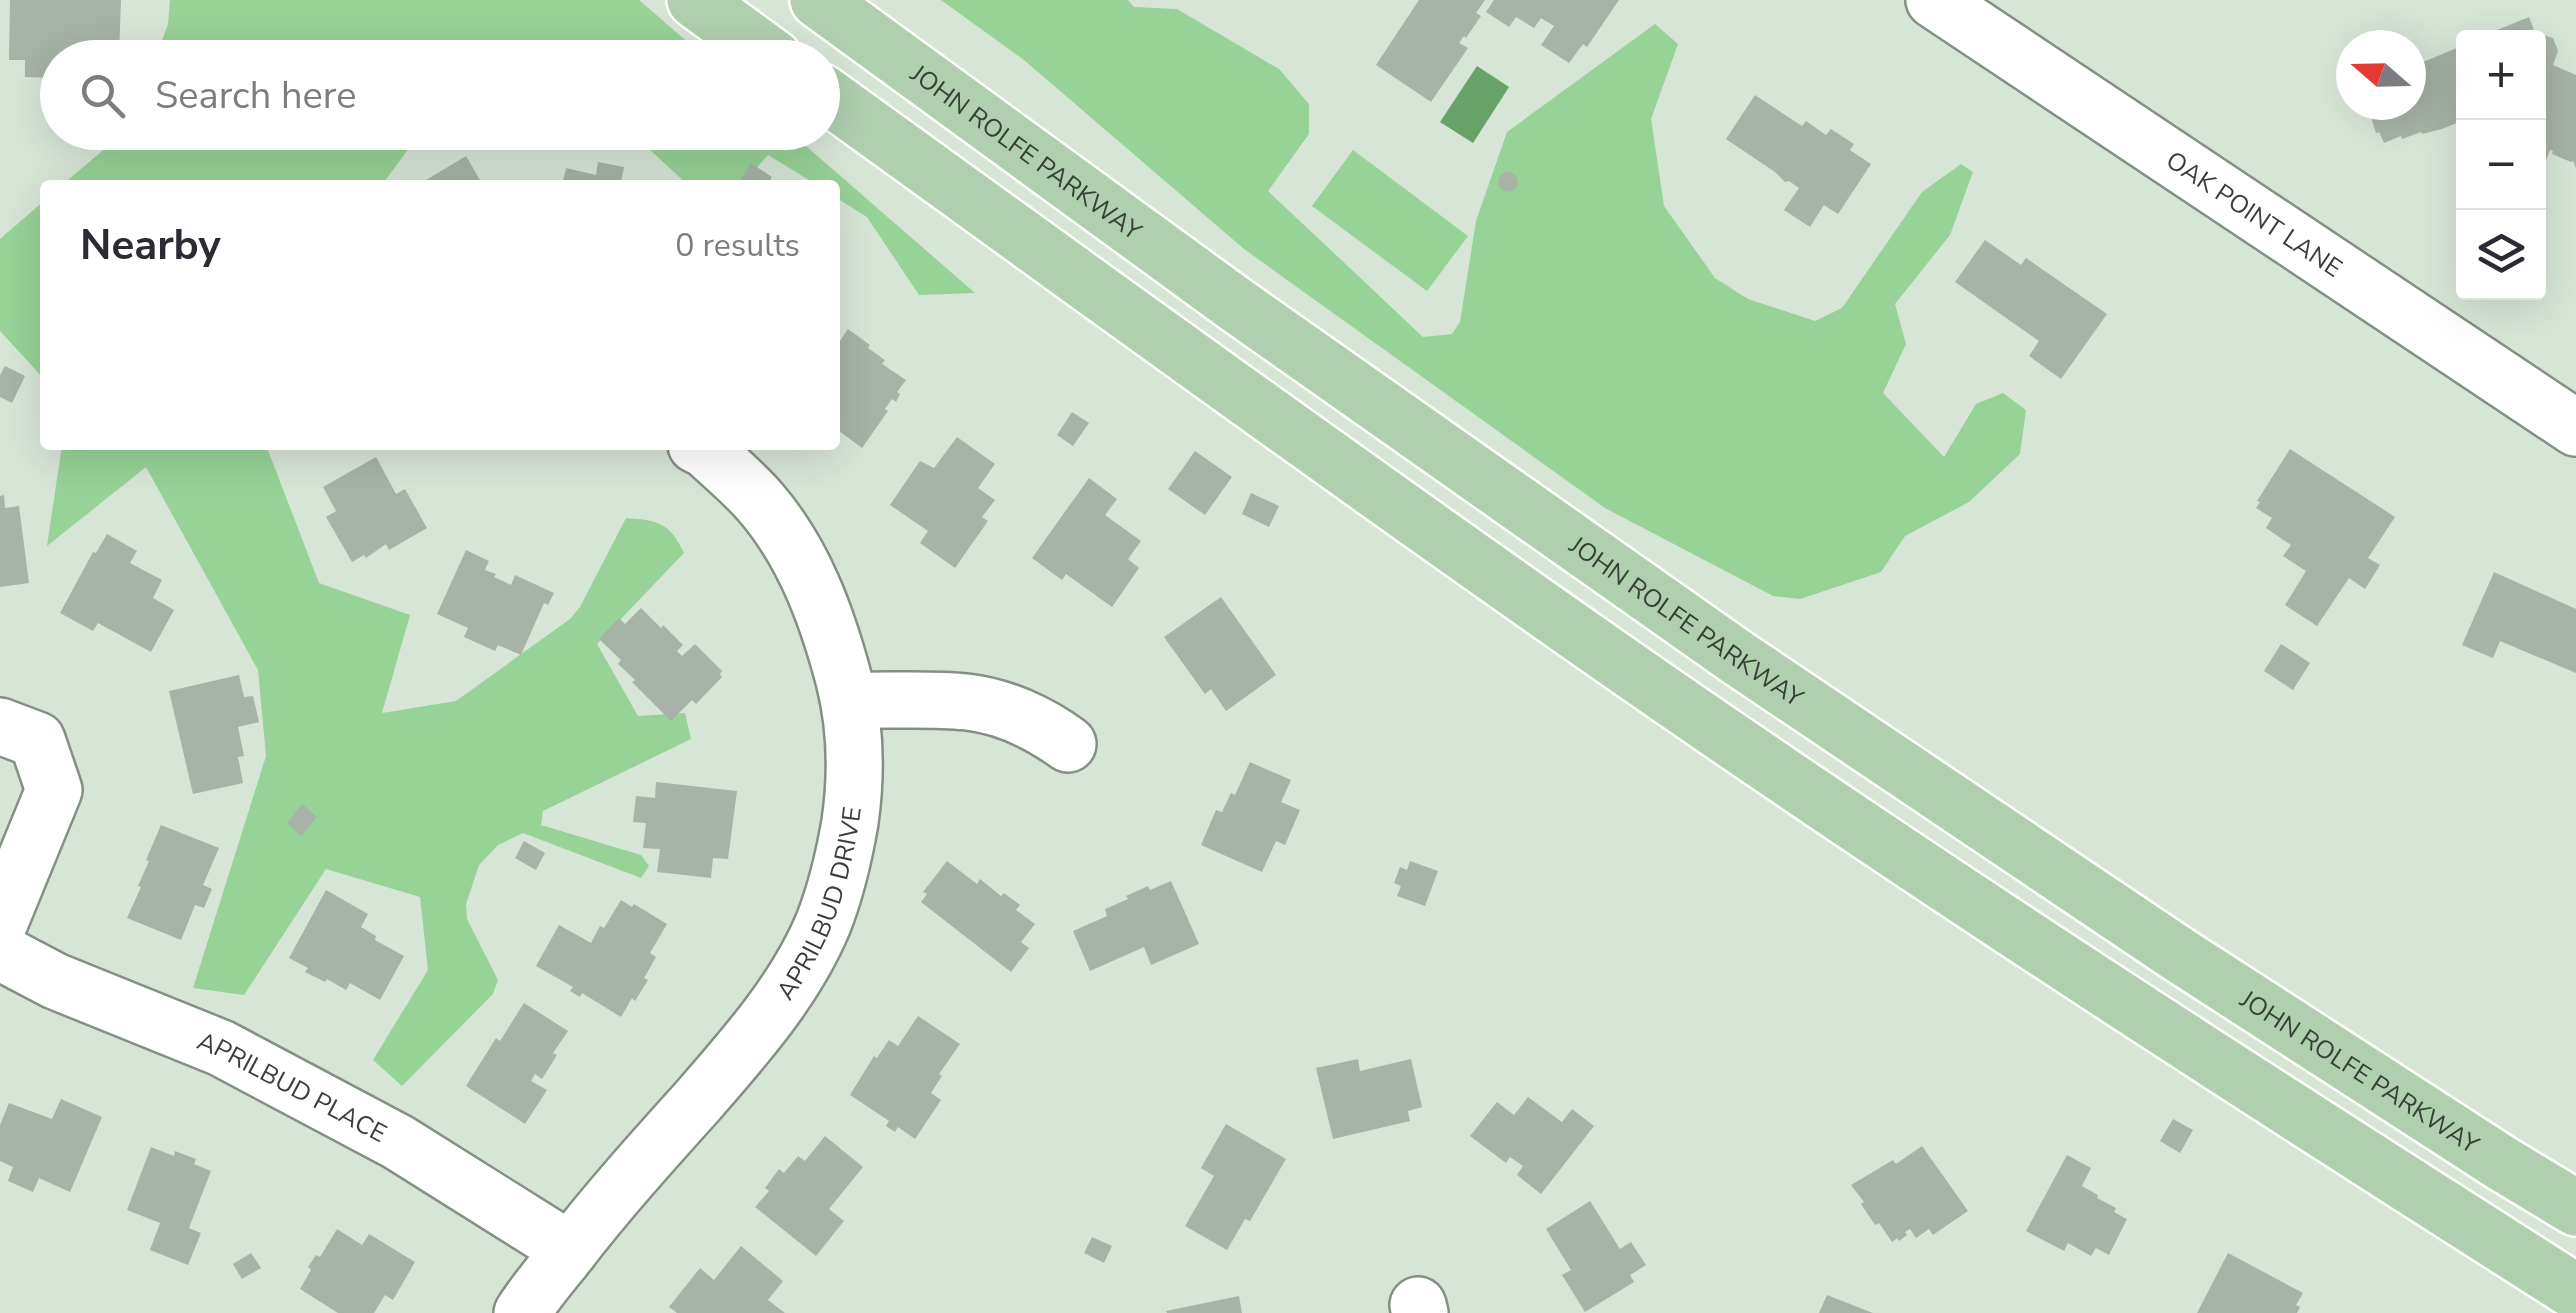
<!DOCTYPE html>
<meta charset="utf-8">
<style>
body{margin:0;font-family:"Nunito Sans",sans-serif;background:#f2f2f3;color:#2b2b33}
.controls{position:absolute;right:30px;top:30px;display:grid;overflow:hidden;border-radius:10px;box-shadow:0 10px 40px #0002}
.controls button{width:90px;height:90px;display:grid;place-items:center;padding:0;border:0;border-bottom:2px solid #e1e1e2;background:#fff;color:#2b2b33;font:50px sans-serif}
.compass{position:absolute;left:2336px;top:30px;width:90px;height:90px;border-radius:50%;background:#fff;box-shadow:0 10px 40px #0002;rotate:290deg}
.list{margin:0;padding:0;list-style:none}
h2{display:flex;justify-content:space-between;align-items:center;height:130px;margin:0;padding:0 40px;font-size:42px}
h2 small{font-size:32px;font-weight:400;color:#7c7c81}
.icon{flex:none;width:55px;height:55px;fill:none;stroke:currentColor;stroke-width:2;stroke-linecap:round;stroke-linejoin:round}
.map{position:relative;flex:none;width:2576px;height:1313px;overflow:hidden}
.search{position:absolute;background:#fff;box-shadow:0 10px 40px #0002;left:40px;top:40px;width:800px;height:110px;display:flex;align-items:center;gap:25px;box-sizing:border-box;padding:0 35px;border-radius:55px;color:#7c7c81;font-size:38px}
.panel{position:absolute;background:#fff;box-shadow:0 10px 40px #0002;left:40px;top:180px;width:800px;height:270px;border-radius:10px}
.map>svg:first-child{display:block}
</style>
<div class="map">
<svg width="2576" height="1313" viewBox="0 0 2576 1313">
<rect width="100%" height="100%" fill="#d7e5d7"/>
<path fill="#97d297" d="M170,0H639L705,57H156L168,24Z
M941,0H1128L1134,7L1177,9L1279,69L1309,104V134L1268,191L1423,337L1452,334L1460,322L1476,221L1507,132L1655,24L1678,44L1651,119L1664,206L1715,278L1748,299L1815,321L1842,308L1922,192L1961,164L1973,172L1950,235L1895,304L1906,344L1883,393L1944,457L1976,404L2003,393L2026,410L2020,454L1969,502L1905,536L1881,572L1800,599L1773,596L1605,508L1244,249L1024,60Z
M118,133V132L420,133L382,185H62L114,141Z
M622,133H791L975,293L919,295L867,217L835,197V185H817L768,155L741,185H688L633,134Z
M1353,150L1468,236L1427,291L1312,206Z
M45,200V380L0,331V239Z
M62,445H266L319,583L410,615L382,713L456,701L570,619L580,607L626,518C656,520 670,522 684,553L597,644L638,716L685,713L691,739L543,811L541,825L641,855L649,866L641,878L523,833L498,845L479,865L466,904L467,919L498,980L493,994L402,1086L373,1060L428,970L420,897L326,869L244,995L193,988L266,756L258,670L146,467L47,546Z"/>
<path fill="#67a368" d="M1477,66L1509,87L1473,143L1440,122Z"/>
<path fill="#a6b3a6" d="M10,0H121L119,58H58V78L25,77V60H9Z
M1419,0H1485L1476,13L1481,16L1466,38L1464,36L1459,43L1468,48L1431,102L1376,65Z
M1494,0H1619L1587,47L1583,44L1569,63L1541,45L1554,26L1541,18L1534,28L1516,17L1509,27L1486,12Z
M2529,17L2537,38H2480V37Z
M2543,35L2553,38L2558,51L2553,65L2576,75V168L2573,161L2571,162L2552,154L2553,151L2550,150L2539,177L2538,37Z
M2464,45V120L2442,129L2422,134L2421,132L2402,139L2401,136L2384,143L2379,132L2376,133L2367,105H2411V84L2422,79L2416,65Z
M1755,95L1802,126L1806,121L1826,135L1831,129L1854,144L1850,150L1871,164L1838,214L1824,205L1810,227L1784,210L1799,188L1789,181L1785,182L1775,172L1726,139Z
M466,156L483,185H418Z
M598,162L624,167L621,181L630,185H562L566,168L596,175Z
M751,163L772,177L767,185H737Z
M1498 182a10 10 0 1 1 20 0a10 10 0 1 1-20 0Z
M1985,240L2021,265L2026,258L2107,314L2061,379L2029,356L2039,341L1955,282Z
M848,329L870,345L868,348L885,360L882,364L906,380L897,392L900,394L896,402L892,399L885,409L888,411L862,448L835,428V348Z
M5,366L25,376L12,403L0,397V375Z
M1072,412L1089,423L1073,446L1057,435Z
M957,437L995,464L978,488L995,500L982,517L988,521L955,568L920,543L928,531L890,505L920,461L934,468Z
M2290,449L2395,517L2368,558L2380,565L2365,589L2349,578L2317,626L2285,605L2306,571L2283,556L2291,545L2266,528L2272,518L2256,508L2260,502L2257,501Z
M1195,451L1232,477L1205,515L1168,489Z
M376,457L396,494L405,489L427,528L389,550L386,544L366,558L364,555L352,562L326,517L336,511L323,487Z
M1089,478L1117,499L1105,515L1141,541L1128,559L1139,568L1112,607L1066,574L1062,580L1032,558Z
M1251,493L1279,506L1269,527L1242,514Z
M4,495L5,508L19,506L29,583L0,587V496Z
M107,534L137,551L130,563L162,580L153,598L174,610L151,652L98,623L93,631L60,613L93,552L96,553Z
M466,550L489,561L485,570L496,574L494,577L511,585L515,575L554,593L548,605L544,603L521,655L498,645L495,651L464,637L468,628L437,614Z
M2494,572L2576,609V673L2500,641L2493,658L2462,645Z
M1221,597L1276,675L1226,711L1211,689L1205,694L1164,637Z
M641,608L661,628L663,625L683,645L677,651L682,656L695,644L722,671L720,674L722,677L696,704L692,700L671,721L632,682L635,680L618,664L621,660L599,639L619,618L625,624Z
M2281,644L2310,663L2293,690L2264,671Z
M239,675L244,697L253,696L259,722L238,727L244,756L238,757L243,783L193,794L169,691Z
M1250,762L1291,780L1281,802L1300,810L1285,845L1276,841L1262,872L1201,845L1216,810L1222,812L1231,793L1235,795Z
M656,782L737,791L728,859L713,858L711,878L657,872L660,849L643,848L646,823L633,822L636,796L655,798Z
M302,804L317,817L301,836L287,823Z
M161,825L219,848L203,885L212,889L204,908L195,905L181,940L127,918L141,887L138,886L149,861L146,860Z
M524,841L545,853L536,870L515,858Z
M947,861L977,884L980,879L1001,896L1004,893L1020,905L1016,910L1035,924L1021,942L1029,948L1011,972L921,902L927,894L923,892Z
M1410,861L1438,871L1425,906L1397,896L1401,886L1394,883L1400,867L1407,870Z
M1171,881L1199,944L1151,965L1144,947L1090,971L1073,931L1107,916L1105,909L1128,899L1126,896L1148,886L1150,890Z
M326,890L368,914L361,927L376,936L375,940L404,956L380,1000L350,983L346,990L327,979L325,982L305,972L308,968L289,958Z
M621,900L632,907L634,904L667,924L650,953L656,957L644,978L648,980L635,1001L632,998L621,1017L582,993L580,997L570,991L573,987L536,966L559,925L591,943L600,926L604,928Z
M524,1003L568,1031L553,1053L557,1055L542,1079L535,1074L531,1081L547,1090L525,1124L466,1086L496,1038L500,1041Z
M918,1016L960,1044L939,1074L942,1076L931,1093L941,1100L915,1139L898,1127L895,1132L886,1126L889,1121L850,1095L874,1056L877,1058L889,1040L898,1046Z
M1358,1059L1360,1071L1411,1059L1422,1107L1408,1111L1410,1121L1333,1139L1316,1068Z
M1528,1097L1562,1122L1572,1109L1594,1126L1541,1194L1517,1175L1523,1166L1510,1157L1506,1163L1470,1136L1497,1102L1514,1115Z
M61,1099L102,1117L70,1192L39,1178L33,1192L8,1181L13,1167L0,1161V1125L9,1103L52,1119Z
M2173,1119L2193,1130L2180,1153L2160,1141Z
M1226,1124L1286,1159L1250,1221L1245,1219L1227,1250L1185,1226L1214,1176L1201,1168Z
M825,1136L863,1167L829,1209L844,1221L816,1256L755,1207L769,1191L765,1188L779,1169L784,1173L798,1156L805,1161Z
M1922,1146L1968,1211L1933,1235L1929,1229L1916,1238L1910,1229L1905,1232L1907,1235L1899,1241L1897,1238L1892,1242L1879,1223L1875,1225L1861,1204L1864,1202L1851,1185L1893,1160L1896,1164Z
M151,1147L174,1156L175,1151L196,1159L194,1164L211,1171L189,1228L201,1233L188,1265L150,1250L160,1223L127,1210Z
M2067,1155L2091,1168L2082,1186L2098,1195L2097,1198L2116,1208L2114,1212L2127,1219L2109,1255L2096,1248L2091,1256L2068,1243L2064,1251L2026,1231Z
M1590,1201L1620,1249L1631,1242L1646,1265L1630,1275L1634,1282L1585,1312L1562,1275L1571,1270L1546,1229Z
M337,1229L362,1245L369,1234L415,1262L393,1300L385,1295L374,1313H338L300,1289L311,1270L308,1267L316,1255L320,1257Z
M1092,1237L1112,1246L1104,1263L1084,1253Z
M741,1246L783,1281L768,1300L785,1313H677L669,1307L700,1268L714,1280Z
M251,1253L261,1268L242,1279L233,1264Z
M2228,1253L2303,1293L2296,1305L2300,1307L2297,1313H2197Z
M1827,1295L1873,1313H1819Z
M1239,1296L1242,1313H1167L1166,1311Z"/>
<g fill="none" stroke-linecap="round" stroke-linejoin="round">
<g stroke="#839083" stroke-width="60">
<g id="minor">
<path id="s1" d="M1934,0L2576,428"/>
<path d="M849,700C888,701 929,698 967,702C1003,706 1039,723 1068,744"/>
<path d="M0,726L37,740L54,790L0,922"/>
<path id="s2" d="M0,952L55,981L221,1048L398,1142L570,1250"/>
<path d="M1418,1305L1420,1313"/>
<path id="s3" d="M522,1313C534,1294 549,1276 563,1259C605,1204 650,1154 696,1103C743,1049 795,991 823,924C836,891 844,857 850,822C857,773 856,727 844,680C827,616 804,553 761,503C745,484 724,467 706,450L696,445"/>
</g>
</g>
<g stroke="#fff" stroke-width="60">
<g id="major">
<path d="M695,0L774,58"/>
<path id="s4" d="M818,0L1235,304L1738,658L2178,954L2503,1164L2576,1208"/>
<path d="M822,92C1082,280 1341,468 1604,652C1922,874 2249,1084 2576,1292"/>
</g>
</g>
<use href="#minor" stroke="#fff" stroke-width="55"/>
<use href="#major" stroke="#afcfaf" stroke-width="55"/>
</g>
<g text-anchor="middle" stroke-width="10" stroke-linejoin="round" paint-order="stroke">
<g font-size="25" fill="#383e38" stroke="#e4f2e4">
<text dy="9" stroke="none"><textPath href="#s4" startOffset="258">JOHN ROLFE PARKWAY</textPath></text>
<text dy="9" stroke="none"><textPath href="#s1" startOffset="385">OAK POINT LANE</textPath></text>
<text dy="9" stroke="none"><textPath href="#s4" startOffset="1068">JOHN ROLFE PARKWAY</textPath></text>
<text dy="9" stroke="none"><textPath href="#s3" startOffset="512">APRILBUD DRIVE</textPath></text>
<text dy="9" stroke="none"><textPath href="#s4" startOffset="1878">JOHN ROLFE PARKWAY</textPath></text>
<text dy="9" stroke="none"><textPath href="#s2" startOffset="322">APRILBUD PLACE</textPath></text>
</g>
</g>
</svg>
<div class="controls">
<button>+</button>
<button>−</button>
<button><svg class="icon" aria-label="layers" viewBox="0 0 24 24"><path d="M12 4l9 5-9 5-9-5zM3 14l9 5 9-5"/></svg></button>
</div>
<svg class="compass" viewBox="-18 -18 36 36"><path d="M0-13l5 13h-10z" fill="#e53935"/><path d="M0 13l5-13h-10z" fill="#7c7c81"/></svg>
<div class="search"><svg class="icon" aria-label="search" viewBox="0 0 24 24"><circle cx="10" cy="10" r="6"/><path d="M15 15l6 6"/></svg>Search here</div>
<section class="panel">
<h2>Nearby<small>0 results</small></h2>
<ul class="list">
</ul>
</section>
</div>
